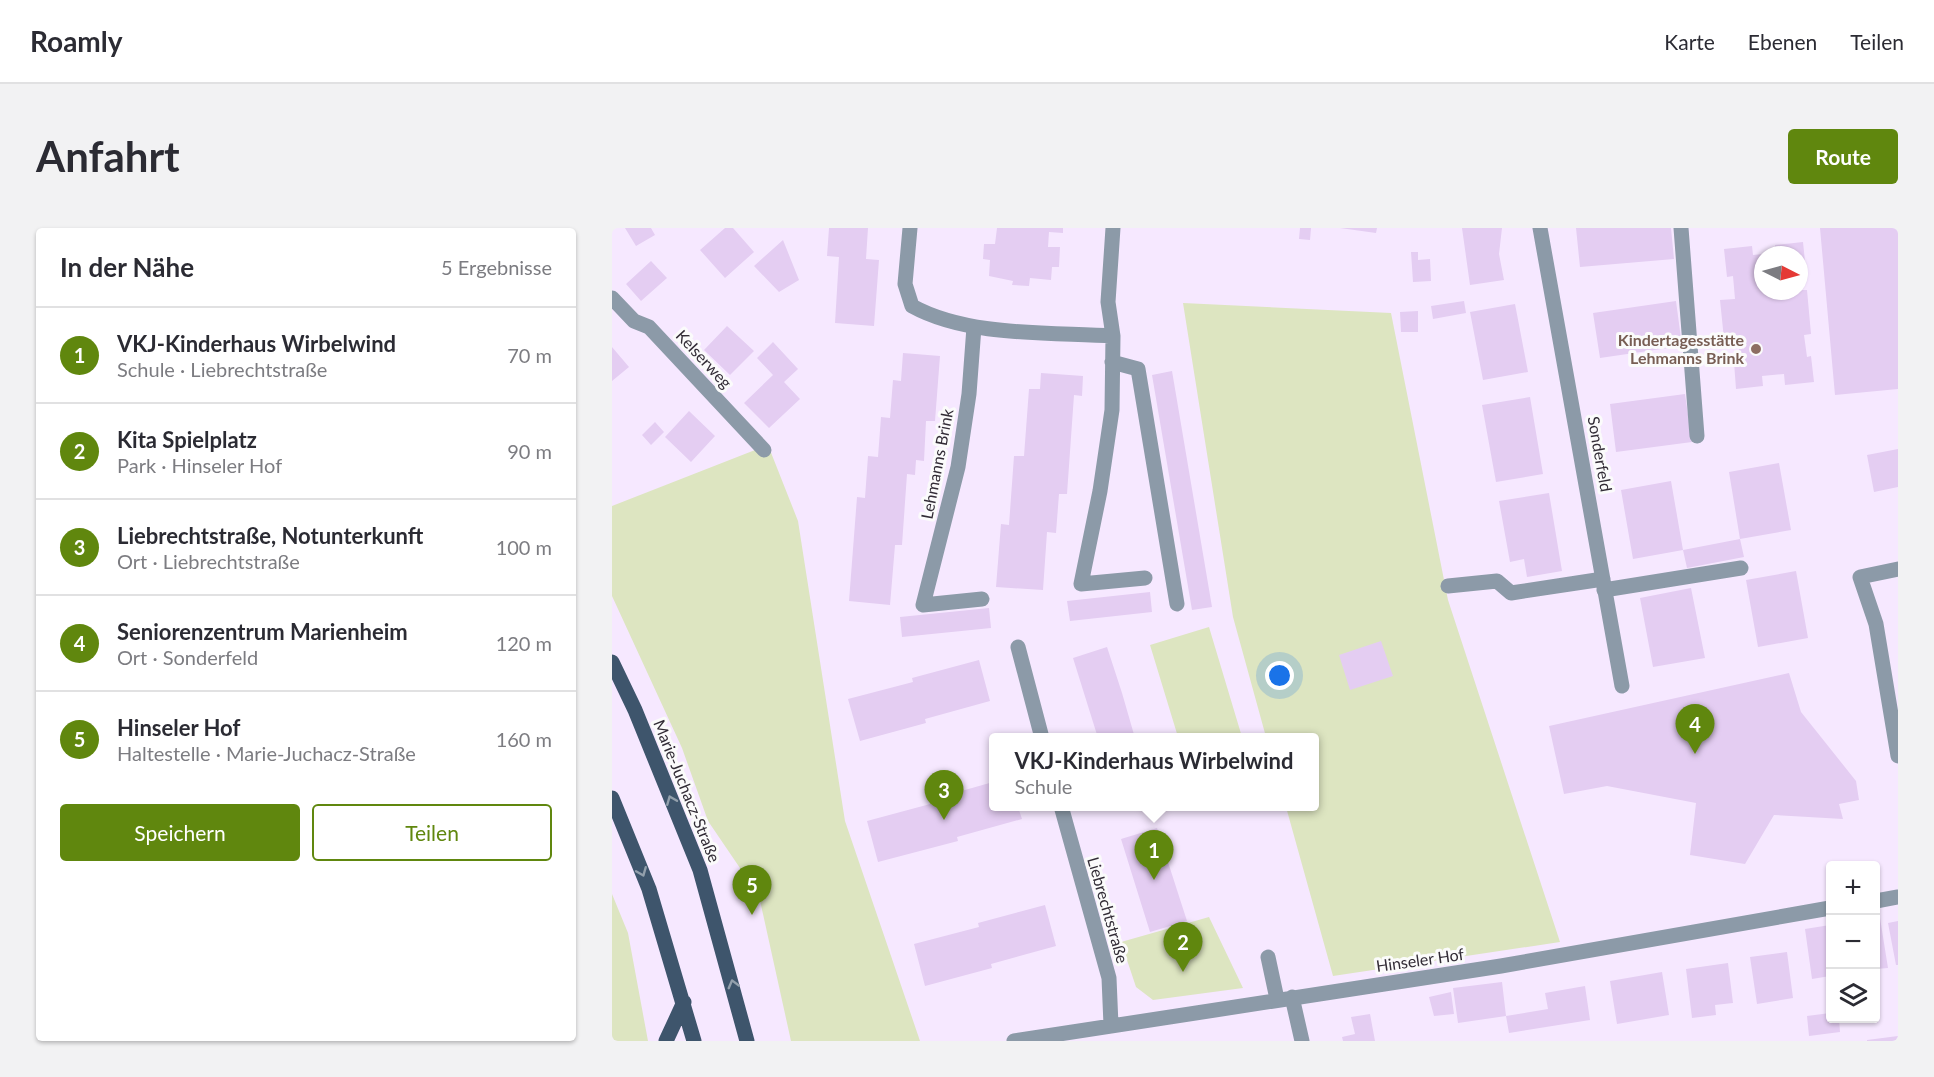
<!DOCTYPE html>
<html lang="de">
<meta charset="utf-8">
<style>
body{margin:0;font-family:Lato,sans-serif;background:#f2f2f3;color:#2b2b33}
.controls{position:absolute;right:18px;bottom:18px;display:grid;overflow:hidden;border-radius:6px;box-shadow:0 2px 4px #0004}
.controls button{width:54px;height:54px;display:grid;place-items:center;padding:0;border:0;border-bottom:2px solid #e1e1e2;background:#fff;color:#2b2b33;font:30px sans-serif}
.compass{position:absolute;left:1142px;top:18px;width:54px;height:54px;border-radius:50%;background:#fff;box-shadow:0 2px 4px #0004;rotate:96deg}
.you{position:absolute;left:668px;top:448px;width:21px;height:21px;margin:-15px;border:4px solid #fff;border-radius:50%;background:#1a73e8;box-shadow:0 0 0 9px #1a73e833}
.badge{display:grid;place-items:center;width:39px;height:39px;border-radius:50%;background:#60870e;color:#fff;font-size:20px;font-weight:700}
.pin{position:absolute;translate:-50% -50px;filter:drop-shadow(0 2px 3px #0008)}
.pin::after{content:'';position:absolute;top:32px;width:21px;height:18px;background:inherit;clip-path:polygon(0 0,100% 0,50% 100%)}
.popup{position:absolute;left:377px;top:505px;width:330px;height:78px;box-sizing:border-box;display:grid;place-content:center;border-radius:6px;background:#fff;filter:drop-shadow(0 2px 4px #0005);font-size:20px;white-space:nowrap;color:#7c7c81}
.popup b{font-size:22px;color:#2b2b33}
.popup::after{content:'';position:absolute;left:50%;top:100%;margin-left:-12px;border:12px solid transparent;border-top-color:#fff}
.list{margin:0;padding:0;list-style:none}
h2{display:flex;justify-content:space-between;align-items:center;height:78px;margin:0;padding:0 24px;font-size:26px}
h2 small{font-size:20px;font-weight:400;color:#7c7c81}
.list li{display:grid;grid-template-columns:39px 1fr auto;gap:18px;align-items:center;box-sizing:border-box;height:96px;padding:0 24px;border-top:2px solid #e1e1e2}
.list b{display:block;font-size:22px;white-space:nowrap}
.list p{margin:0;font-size:20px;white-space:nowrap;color:#7c7c81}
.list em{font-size:20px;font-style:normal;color:#7c7c81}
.actions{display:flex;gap:12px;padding:18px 24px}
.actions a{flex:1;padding:14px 0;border:2px solid #60870e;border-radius:6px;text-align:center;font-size:21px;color:#60870e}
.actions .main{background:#60870e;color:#fff}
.icon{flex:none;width:33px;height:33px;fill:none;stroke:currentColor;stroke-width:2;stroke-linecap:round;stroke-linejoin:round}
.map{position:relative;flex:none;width:1286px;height:813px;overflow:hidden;border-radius:6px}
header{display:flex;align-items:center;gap:36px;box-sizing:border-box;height:84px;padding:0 30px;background:#fff;border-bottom:2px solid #e1e1e2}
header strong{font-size:28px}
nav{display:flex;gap:33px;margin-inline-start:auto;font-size:21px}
.intro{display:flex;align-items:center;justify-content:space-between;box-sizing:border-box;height:144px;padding:0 36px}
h1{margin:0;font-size:42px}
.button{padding:15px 27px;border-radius:6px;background:#60870e;color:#fff;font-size:21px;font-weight:700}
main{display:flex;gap:36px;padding:0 36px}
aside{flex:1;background:#fff;border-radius:6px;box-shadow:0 2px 4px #0004}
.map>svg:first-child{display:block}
</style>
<header>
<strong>Roamly</strong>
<nav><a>Karte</a><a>Ebenen</a><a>Teilen</a></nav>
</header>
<div class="intro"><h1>Anfahrt</h1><a class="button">Route</a></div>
<main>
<aside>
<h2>In der Nähe<small>5 Ergebnisse</small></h2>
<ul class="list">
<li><span class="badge">1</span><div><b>VKJ-Kinderhaus Wirbelwind</b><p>Schule · Liebrechtstraße</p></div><em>70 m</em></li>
<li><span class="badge">2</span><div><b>Kita Spielplatz</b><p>Park · Hinseler Hof</p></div><em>90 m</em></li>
<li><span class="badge">3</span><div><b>Liebrechtstraße, Notunterkunft</b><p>Ort · Liebrechtstraße</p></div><em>100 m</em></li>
<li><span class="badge">4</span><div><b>Seniorenzentrum Marienheim</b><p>Ort · Sonderfeld</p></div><em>120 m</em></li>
<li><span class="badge">5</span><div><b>Hinseler Hof</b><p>Haltestelle · Marie-Juchacz-Straße</p></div><em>160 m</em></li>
</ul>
<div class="actions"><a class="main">Speichern</a><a>Teilen</a></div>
</aside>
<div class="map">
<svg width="1286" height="813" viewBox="0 0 1286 813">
<rect width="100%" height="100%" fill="#f6e8ff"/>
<path fill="#dde5c1" d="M571,75L779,85L836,372L948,714L721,748L674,579L702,578V510L654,509L621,389Z
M156,217L186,293L233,593L308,813H179L147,668L96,593L70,520L0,368V278Z
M597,399L630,509H566L538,417Z
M0,666L16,705L36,813H0Z
M597,689L631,760L541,772L524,759L509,714Z"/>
<path fill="#e4cdf2" d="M13,0H39L43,7L24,18Z
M113,0H121L142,24L113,50L88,22Z
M217,0H256L254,31L267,32L262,98L223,95L227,29L215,28Z
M385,0H451V5L437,4L436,19H448L447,39H440L439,52L418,50L417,58L400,57L401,53L377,48L378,32L371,31L372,16H383Z
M688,0H699L698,12L687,11Z
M728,0H765L764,5Z
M850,0H890L887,26L892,52L858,57Z
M964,0H1059L1062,31L968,39Z
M1208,0H1286V161L1223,167Z
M171,12L187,52L167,64L142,38Z
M1191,14L1194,43L1187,44V27H1154L1164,25L1163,17Z
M1140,18L1141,27L1151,26V63H1187L1189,57V62H1195L1199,106L1192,107L1195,129L1199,128L1202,154L1173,157L1172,146L1150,148L1151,158L1124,161L1122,134H1128L1126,110L1112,111L1108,72L1123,71L1121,48L1115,49L1112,21Z
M799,24H806V32L818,31L819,53L801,54Z
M39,33L55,50L29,73L14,56Z
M852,73L854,85L821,91L819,78Z
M1064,73L1070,118L988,130L981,85Z
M903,76L916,144L871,152L858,84Z
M806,83V104H789L788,84Z
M115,98L142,123L118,147L92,122Z
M161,114L186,141L172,154L188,171L157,200L132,175L161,147L145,130Z
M0,119L17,139L0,153Z
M291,125L328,128L323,193H314L312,233L304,232L303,247L295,246L290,317H283L278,377L237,373L245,269L253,270L256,228L266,229L269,189L278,190L281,152L289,153Z
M560,143L600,379L580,382L540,147Z
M429,145L471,148L470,168L462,167L455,266H447L444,305L435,304L431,362L384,359L389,296L397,297L402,228H412L417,161H428Z
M1073,166L1080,214L1004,224L998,176Z
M918,169L931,246L884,254L870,177Z
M77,183L103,208L79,234L53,209Z
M43,194L52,204L39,217L30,207Z
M1286,221V259L1262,264L1255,227Z
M1167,235L1179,302L1128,311L1117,244Z
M1059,253L1071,322L1021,331L1009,262Z
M937,265L950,343L915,349L912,331L898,334L887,273Z
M1128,311L1132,329L1075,340L1071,322Z
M1184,343L1196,410L1146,419L1134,352Z
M1079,360L1093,430L1041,439L1028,370Z
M538,364L540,384L458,393L455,373Z
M377,380L379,400L290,409L288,389Z
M769,413L781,448L738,462L727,427Z
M495,419L510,465L523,510H486L461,430Z
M367,432L378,473L313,491L314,495L248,513L236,471L301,454L300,450Z
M1177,445L1189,484L1244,553L1247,572L1227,576L1231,591L1162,587L1133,636L1078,627L1084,575L995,558L952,566L937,498Z
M381,554V579H406L410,591L345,609L346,613L266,634L255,593L333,572L332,568Z
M545,600L575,693L538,704L509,611Z
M433,677L444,718L379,736L380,740L313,758L302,716L367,699L366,695Z
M1264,690H1268L1276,740L1264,741Z
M1286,693V737H1284L1276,695Z
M1218,697V748L1200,751L1193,701Z
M1175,724L1181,770L1145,776L1138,729Z
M1116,735L1121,775L1103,777L1104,787L1080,790L1074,741Z
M1050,744L1057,787L1005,796L998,753Z
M890,754L894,788L846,795L841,760Z
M973,758L978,792L897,805L894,788L936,781L933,765Z
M839,764L842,786L822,788L817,769Z
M1218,785V790H1227L1228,804L1197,808L1195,788Z
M758,786L763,813H731L730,809L743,806L739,789Z
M1286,808V813H1255V812Z"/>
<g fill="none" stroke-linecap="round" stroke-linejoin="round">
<path stroke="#8c9aa8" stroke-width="15" d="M298,0L293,56L300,78C356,109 438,104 501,108
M501,0L496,74L501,108L500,182L488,263L469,356L533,350
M928,0L1010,458
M1069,0L1085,208
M0,70L22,93L37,99L152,222
M362,99L357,166L346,239L311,377L370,371
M500,134L526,141L565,376
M1286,341L1248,349L1264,396L1286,528
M836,358L885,353L899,365L991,351
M992,362L1129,340
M406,419L430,510
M449,578L497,750L499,797
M1264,673L1286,669
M656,729L665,771
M680,769L690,813
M402,813L889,738L1218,680"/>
<path stroke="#3e556c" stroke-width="15" d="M0,434L23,482L88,642L135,813
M0,570L37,661L82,813
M54,813L72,774"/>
</g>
<defs><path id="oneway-chevron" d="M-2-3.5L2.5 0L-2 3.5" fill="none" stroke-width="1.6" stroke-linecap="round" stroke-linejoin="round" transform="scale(1.5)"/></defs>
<g stroke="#93a0ac">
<use href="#oneway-chevron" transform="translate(59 572) rotate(-112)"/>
<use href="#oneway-chevron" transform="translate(30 644) rotate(68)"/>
<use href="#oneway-chevron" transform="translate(121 756) rotate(-105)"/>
</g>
<circle fill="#8d6e63" stroke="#fbfbfb" stroke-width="2" cx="1144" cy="121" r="6"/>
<g text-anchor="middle" stroke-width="6" stroke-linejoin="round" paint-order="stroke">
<g font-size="16" font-weight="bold" fill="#785e54" stroke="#fbfbfb" text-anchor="end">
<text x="1132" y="118">Kindertagesstätte<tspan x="1132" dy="18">Lehmanns Brink</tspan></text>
</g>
<g font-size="16" fill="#322c36" stroke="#fbfbfb">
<text transform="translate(92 131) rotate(47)" y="6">Kelserweg</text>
<text transform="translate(988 226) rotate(80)" y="6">Sonderfeld</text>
<text transform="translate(325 236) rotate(-79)" y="6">Lehmanns Brink</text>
<text transform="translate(75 563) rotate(68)" y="6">Marie-Juchacz-Straße</text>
<text transform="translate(496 682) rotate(74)" y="6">Liebrechtstraße</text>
<text transform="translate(808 732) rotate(-8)" y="6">Hinseler Hof</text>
</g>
</g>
</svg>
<div class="controls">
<button>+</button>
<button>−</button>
<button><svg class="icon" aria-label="layers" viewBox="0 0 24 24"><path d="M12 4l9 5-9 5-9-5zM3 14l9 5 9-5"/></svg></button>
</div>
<svg class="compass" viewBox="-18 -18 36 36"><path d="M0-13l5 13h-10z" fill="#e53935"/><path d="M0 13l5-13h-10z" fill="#7c7c81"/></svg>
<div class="you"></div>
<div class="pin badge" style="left:542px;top:652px">1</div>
<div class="popup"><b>VKJ-Kinderhaus Wirbelwind</b>Schule</div>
<div class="pin badge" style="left:571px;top:744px">2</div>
<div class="pin badge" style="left:332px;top:592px">3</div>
<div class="pin badge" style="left:1083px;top:526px">4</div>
<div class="pin badge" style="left:140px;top:687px">5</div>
</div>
</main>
